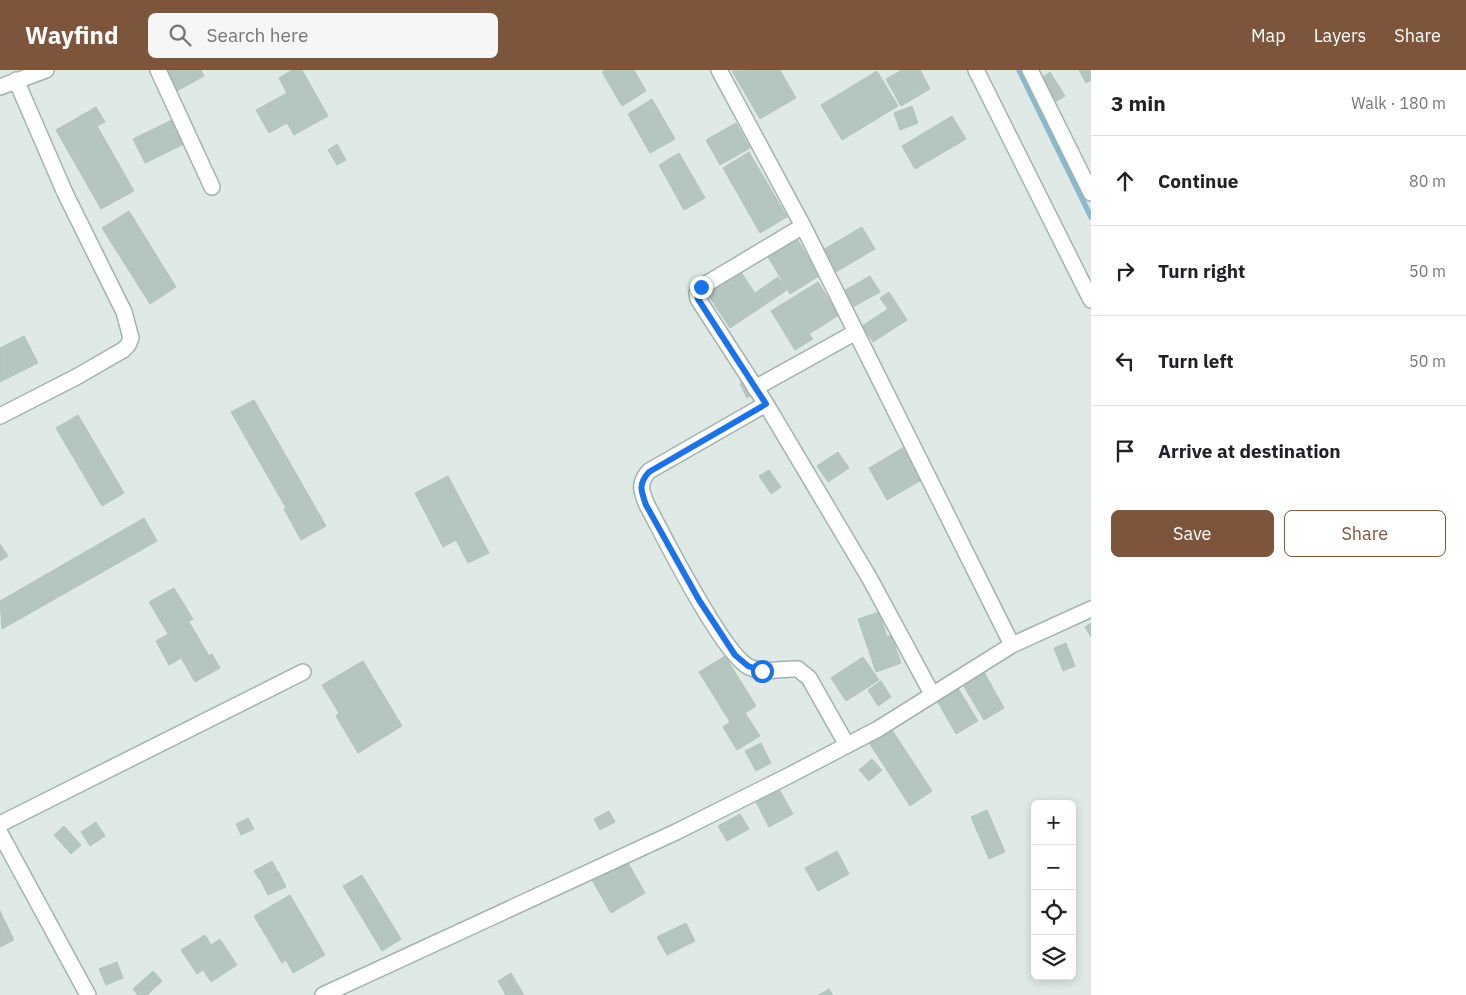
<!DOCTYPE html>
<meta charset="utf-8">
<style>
body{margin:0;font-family:"IBM Plex Sans",sans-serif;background:#f6f6f6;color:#202124}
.controls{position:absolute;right:15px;bottom:15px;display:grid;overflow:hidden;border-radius:8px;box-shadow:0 2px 8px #0003}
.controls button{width:45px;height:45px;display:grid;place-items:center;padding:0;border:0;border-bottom:1px solid #e0e0e0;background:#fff;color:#202124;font:25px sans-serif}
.stop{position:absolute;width:15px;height:15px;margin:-11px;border:4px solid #1a73e8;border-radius:50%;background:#fff}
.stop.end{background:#1a73e8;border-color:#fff;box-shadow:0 1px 5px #0008}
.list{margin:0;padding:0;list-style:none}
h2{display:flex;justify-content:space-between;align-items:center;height:65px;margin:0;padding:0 20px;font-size:21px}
h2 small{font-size:16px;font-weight:400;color:#757577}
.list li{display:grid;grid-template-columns:32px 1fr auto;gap:15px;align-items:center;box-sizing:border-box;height:90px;padding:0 20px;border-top:1px solid #e0e0e0}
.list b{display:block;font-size:19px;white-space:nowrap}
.list em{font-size:16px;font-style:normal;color:#757577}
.actions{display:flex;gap:10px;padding:15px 20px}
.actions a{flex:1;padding:11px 0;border:1px solid #7d553b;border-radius:8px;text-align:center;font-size:18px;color:#7d553b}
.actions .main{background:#7d553b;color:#fff}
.icon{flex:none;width:28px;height:28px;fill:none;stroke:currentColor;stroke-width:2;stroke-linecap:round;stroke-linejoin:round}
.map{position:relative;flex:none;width:1091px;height:925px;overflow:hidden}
header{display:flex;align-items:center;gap:30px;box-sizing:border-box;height:70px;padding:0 25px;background:#7d553b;color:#fff}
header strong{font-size:24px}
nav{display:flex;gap:28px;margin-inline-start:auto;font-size:18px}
.search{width:350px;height:45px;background:#f6f6f6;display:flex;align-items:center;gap:12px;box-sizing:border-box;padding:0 18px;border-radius:8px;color:#757577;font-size:19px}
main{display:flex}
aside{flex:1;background:#fff}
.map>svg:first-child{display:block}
</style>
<header>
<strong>Wayfind</strong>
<div class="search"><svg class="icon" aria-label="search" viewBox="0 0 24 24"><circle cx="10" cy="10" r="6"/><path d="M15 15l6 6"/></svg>Search here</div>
<nav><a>Map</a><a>Layers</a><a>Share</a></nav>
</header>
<main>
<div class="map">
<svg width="1091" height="925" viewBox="0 0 1091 925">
<rect width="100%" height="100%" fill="#dfeae7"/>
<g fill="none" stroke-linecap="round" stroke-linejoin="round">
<path stroke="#88b9cf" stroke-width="5.5" d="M1019,0L1091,147"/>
</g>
<path fill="#b5c5c0" stroke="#b2c4bf" d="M166,0H201L204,6L177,21Z
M292,0H302L328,46L294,65L287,53L269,63L256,40L287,23L279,8Z
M606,0H634L646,21L622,36L602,2Z
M780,0L796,28L760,49L732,1Z
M902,0H920L930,19L901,36L886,9Z
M1079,0H1091V10L1086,13Z
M877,1L898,36L842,70L821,35Z
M1050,2L1065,26L1049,36L1034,13Z
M652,29L675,69L650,83L628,44Z
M912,36L918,53L900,60L894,43Z
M96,37L105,52L97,56L134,121L101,139L56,60Z
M952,46L966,69L915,99L902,76Z
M176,48L188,72L145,93L133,69Z
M736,53L750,78L720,95L706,70Z
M337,74L346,90L337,95L328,80Z
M749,82L787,147L760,163L723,98Z
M679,83L705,128L684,140L659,95Z
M129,141L176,217L150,234L102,158Z
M862,157L875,179L834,203L821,181Z
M793,162L819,206L790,224L764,180Z
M734,192L755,223L778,207L787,220L730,258L701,214Z
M870,206L880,222L851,238L842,222Z
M818,212L839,245L809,264L813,269L795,280L771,241Z
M889,222L907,250L873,272L862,256L888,239L880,228Z
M24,266L38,293L0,312V278Z
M752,307L759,321L747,328L740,314Z
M254,330L326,456L301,470L284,439L286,438L231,342Z
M78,345L124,423L102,436L56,358Z
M906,376L925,408L887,430L869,398Z
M838,382L849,398L828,412L817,396Z
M769,400L781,417L771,424L759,406Z
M448,406L489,483L468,493L456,470L443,477L415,423Z
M144,448L157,471L2,559L0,531Z
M0,474L8,486L0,491Z
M174,518L193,549L168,564L149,532Z
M879,542L887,567L891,565L901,593L876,602L858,549Z
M189,552L209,586L212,584L220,598L195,612L181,588L169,595L156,571Z
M1091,553V567L1085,557Z
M1066,573L1075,596L1063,601L1054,578Z
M725,586L756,636L745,643L760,666L737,680L723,657L730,652L699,602Z
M863,587L879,610L846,631L831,608Z
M363,591L402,656L358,683L336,646L339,643L322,615Z
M984,602L1004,638L984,650L963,615Z
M881,611L891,627L878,636L868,620Z
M956,615L978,651L956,664L935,627Z
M890,657L932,721L910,736L868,671Z
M761,673L771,693L756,701L745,681Z
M872,689L882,700L869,711L859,700Z
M779,719L793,744L769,757L756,732Z
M987,740L1005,782L989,789L971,747Z
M609,741L615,752L600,760L594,749Z
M740,744L749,759L727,771L718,756Z
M248,748L254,759L241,765L236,754Z
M96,752L105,766L90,776L81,762Z
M64,756L81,775L71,784L54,765Z
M837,781L849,804L818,821L805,798Z
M272,791L277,800L259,809L254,801Z
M627,791L645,823L611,843L592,810Z
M278,801L286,817L268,825L260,809Z
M362,805L401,869L382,881L343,816Z
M290,825L325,885L293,903L286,890L282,893L254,846Z
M0,841L14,870L0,877Z
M686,853L695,871L667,885L657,867Z
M205,865L211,875L220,869L237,895L211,912L203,900L197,904L181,880Z
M117,892L123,908L106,915L99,899Z
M153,901L162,911L147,925H138L133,919Z
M511,903L524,925H506L498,911Z
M829,919L833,925H818Z"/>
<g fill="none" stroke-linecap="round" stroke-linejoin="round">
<g stroke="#a2b2af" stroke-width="18">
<path id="minor" d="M158,0L212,117
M719,0L803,156L1012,575
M976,0L1091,230
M1030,0L1091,123
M0,17L46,0
M803,156L701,217L697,223L698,229L766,334L870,509L932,624
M755,318L856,262
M766,334L649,401C638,414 641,421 647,435C664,467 722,583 749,597C764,604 782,598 798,599L809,608L847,675
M0,346L78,306L123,280L128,275L131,268L124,242L65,123L16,10
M0,754L303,602
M0,763L88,925
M323,925L676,762L790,705L878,659L1012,575L1091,539"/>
</g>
<use href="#minor" stroke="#fff" stroke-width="15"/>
</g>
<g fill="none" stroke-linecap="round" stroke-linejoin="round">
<path stroke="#1a73e8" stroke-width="6" d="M701,217L697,223L698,229L766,334L649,402C638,414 641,421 646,435L699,530L735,585L748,596L762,601"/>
</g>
</svg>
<div class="controls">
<button>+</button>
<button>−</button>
<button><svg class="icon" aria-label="locate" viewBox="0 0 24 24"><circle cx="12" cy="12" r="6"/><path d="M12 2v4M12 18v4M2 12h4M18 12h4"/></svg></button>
<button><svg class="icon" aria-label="layers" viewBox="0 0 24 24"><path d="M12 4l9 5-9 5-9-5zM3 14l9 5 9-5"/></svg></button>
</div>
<div class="stop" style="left:762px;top:601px"></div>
<div class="stop end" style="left:701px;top:217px"></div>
</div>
<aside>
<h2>3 min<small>Walk · 180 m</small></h2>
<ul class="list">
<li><svg class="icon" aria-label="ahead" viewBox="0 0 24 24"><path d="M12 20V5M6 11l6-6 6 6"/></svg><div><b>Continue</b></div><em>80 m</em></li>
<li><svg class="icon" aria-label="right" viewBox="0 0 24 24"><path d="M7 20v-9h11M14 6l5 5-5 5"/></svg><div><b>Turn right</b></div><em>50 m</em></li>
<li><svg class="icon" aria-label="left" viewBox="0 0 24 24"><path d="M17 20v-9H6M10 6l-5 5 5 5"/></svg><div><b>Turn left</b></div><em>50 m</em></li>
<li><svg class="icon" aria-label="arrive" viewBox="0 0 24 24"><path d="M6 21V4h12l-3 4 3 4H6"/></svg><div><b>Arrive at destination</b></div></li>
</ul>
<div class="actions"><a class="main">Save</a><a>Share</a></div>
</aside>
</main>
